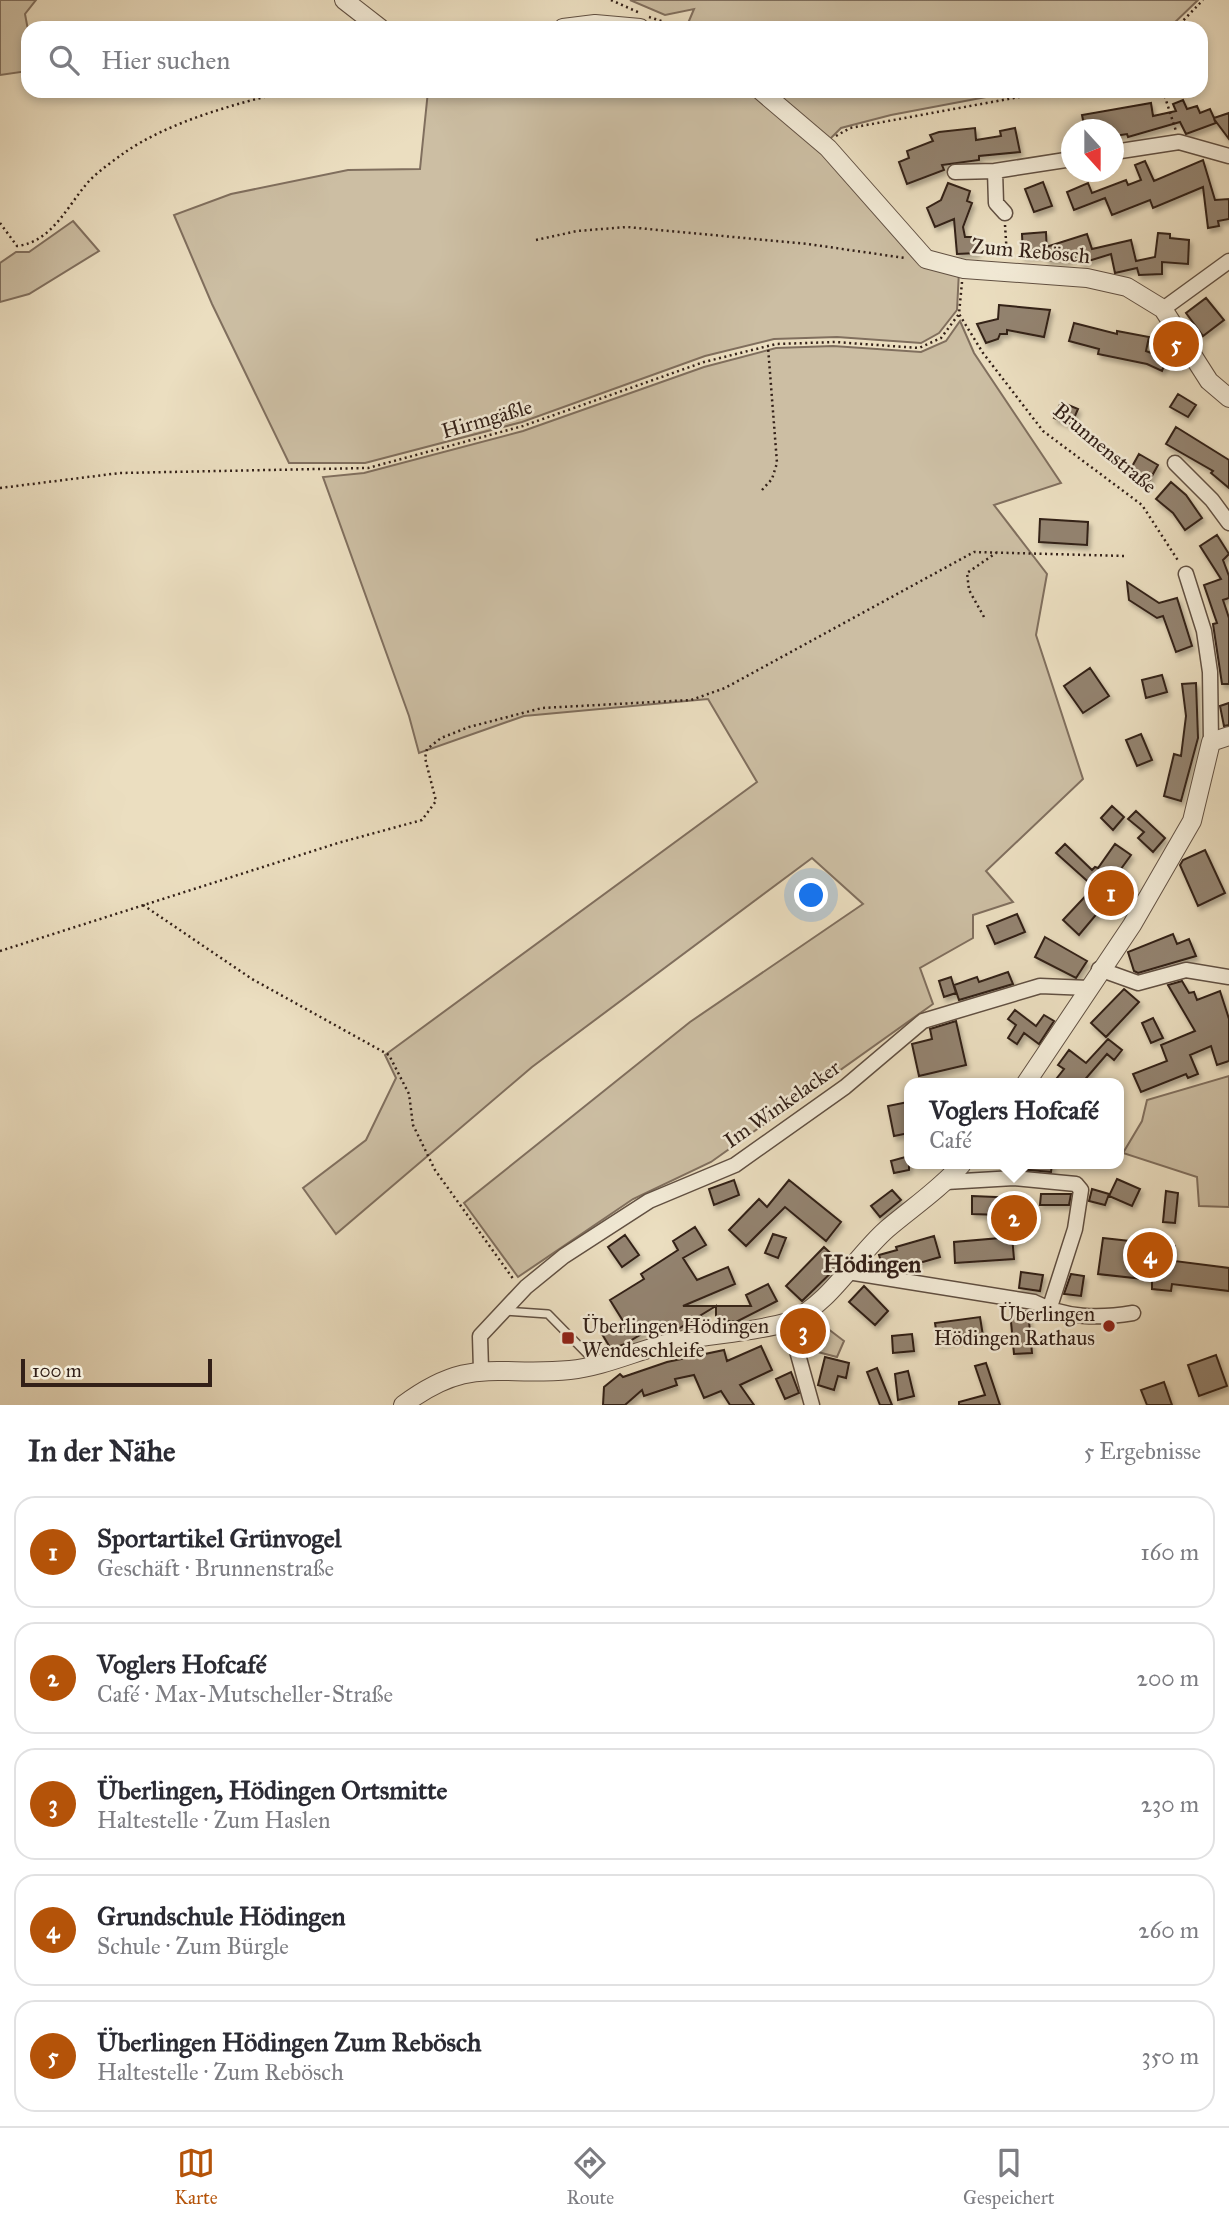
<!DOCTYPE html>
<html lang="de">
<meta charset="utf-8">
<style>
body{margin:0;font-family:"IM FELL Great Primer",serif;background:#f7f7f7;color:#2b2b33}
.compass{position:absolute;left:1061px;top:119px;width:63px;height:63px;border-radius:50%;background:#fff;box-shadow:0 4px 10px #0003;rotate:159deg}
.scale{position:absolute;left:21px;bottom:18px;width:191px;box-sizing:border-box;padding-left:7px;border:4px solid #332018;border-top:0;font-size:19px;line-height:24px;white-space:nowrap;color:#332018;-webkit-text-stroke:5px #f2ead6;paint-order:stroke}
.you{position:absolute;left:812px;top:896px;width:24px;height:24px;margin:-18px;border:5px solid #fff;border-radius:50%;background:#1a73e8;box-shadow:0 0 0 10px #1a73e833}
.badge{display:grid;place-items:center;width:46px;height:46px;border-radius:50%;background:#b45309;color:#fff;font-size:23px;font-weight:700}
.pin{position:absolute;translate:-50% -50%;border:4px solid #fff;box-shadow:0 2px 7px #0006}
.popup{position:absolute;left:904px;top:1078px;width:220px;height:91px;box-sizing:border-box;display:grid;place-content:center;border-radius:14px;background:#fff;filter:drop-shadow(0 2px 5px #0005);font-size:23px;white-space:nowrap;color:#7c7c81}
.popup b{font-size:26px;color:#2b2b33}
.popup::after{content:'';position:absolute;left:50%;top:100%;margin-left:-14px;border:14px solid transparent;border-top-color:#fff}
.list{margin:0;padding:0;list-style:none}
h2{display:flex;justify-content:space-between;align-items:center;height:91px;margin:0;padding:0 28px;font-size:30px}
h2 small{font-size:23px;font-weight:400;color:#7c7c81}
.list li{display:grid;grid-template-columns:46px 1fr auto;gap:21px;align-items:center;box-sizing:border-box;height:112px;margin:0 14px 14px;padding:0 14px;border:2px solid #e1e1e2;border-radius:21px}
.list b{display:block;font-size:26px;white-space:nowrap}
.list p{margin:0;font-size:23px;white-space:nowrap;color:#7c7c81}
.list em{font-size:23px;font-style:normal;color:#7c7c81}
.icon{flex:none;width:38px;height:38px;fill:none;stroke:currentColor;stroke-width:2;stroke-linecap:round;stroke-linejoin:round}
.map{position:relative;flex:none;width:1229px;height:1405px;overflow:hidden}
.search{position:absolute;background:#fff;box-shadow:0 4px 10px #0003;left:21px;right:21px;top:21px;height:77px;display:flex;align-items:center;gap:18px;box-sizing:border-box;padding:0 24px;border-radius:21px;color:#7c7c81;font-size:26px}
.sheet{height:721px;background:#fff}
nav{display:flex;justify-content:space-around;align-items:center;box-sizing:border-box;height:98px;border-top:2px solid #e1e1e2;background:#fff;font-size:19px;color:#7c7c81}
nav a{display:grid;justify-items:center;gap:4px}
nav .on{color:#b45309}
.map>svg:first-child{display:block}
</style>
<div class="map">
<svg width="1229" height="1405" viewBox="0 0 1229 1405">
<defs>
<filter id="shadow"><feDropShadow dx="2.5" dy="4" stdDeviation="2" flood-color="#0004"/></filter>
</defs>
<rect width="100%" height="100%" fill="#ebdec0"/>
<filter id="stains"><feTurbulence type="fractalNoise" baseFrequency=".00286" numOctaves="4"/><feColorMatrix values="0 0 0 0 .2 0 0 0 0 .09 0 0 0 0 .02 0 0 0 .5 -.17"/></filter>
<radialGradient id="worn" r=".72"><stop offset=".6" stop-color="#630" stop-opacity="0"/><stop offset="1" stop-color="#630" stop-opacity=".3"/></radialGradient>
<path fill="#ccbea3" stroke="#806f5e" stroke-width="2" d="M0,0H36L25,14L28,30V71L0,75Z
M630,0H1198L1169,28H686L694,9L665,15Z
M428,91H755L828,152L924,262L959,271L957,310L939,333L921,343L837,337L774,339L705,356L522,422L365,463H289L212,304L174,215L231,194L348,170L420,169Z
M767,91H1018L891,115L841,128L828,141Z
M73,221L99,251L29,294L0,302V263L16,252H29Z
M960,321L974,353L1061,483L994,505L1047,574L1036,635L1083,779L986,871L1013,902L973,915V938L920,968L933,1004L711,1162L633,1199L518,1277L464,1203L690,1022L863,904L812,858L532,1067L336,1234L303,1188L366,1140L396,1078L385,1055L757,782L708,699L524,716L419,753L409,716L323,477L364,473L523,431L704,367L776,348L833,346L921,352L946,341Z
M1229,1076V1207L1199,1206L1197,1177L1123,1153L1142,1121L1147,1100Z
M819,1322L844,1341L837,1357L810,1350Z"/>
<path fill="#93836f" stroke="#332018" stroke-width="2" filter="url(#shadow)" d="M1183,100L1187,109L1197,106L1200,113L1210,109L1214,118L1229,113V139L1214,119L1216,123L1186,134L1180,122L1128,137L1127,134L1114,136V130H1085L1082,115L1151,103L1153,116L1176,111L1173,104Z
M975,128L976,140L1001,136L1000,131L1015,128L1020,152L979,156V160L942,165L944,170L907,184L899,162L909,158L907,151L933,141L930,135L939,132Z
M1203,160L1215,200L1229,199V219L1218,221L1219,226L1208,228L1203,187L1153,208L1150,200L1112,215L1105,198L1074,210L1067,192L1088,183L1092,193L1126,180L1128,185L1141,180L1135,165L1145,161L1154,181Z
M1043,182L1052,206L1034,212L1025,189Z
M948,183L970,191L967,201L972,203L963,227L965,237H976L977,253L957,254L954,219L935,227L927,208L941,200Z
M1046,232L1047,255L1023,256L1022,234Z
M1158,233L1170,234V238L1189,240L1188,264L1162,262V274L1139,275L1137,268L1115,273L1111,254L1082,263L1080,256L1065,261L1047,260L1046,247L1087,234L1092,249L1131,240L1136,261L1155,257Z
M1206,298L1224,320L1203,336L1186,313Z
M999,305L1050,310L1044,337L1007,330V334H1000L998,339L986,343L977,324L998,319Z
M1074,323L1117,334V331L1149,337L1146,351L1167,359L1162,371L1147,364L1098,354L1099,349L1069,341Z
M1178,394L1196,405L1188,417L1170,407Z
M1061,402L1078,409L1071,425L1054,418Z
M1176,427L1229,460V488L1211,473L1213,471L1166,444Z
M1139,454L1158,465L1148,483L1129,472Z
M1171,482L1186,495L1202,518L1185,530L1173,513L1156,499Z
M1040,519L1088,522L1087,545L1039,542Z
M1217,535L1229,554L1223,560L1229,576V598L1223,600L1229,618V684H1222L1213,624L1217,623L1204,585L1221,579L1200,546Z
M1127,582L1159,603L1177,598L1192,646L1176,652L1163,616L1157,618L1129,600Z
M1090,668L1109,696L1083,713L1064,686Z
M1162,675L1167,692L1146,698L1142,680Z
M1196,683L1198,738L1181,801L1164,796L1174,754L1181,756L1186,716L1182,684Z
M1229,703V725L1224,726L1220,706Z
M1141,734L1152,760L1137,766L1126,740Z
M1112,806L1124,817L1113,830L1101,818Z
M1136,811L1165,838L1153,852L1138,838L1144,832L1128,819Z
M1065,844L1092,870L1095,867L1098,868L1115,844L1131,855L1113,880L1121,885L1079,935L1063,920L1094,887L1056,853Z
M1205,850L1225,893L1198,906L1180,865L1183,860Z
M1017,914L1025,932L995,944L987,926Z
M1173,934L1177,944L1189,939L1196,956L1138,973L1134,971L1128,952Z
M1045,937L1087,961L1076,978L1035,957Z
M1008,972L1013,984L959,1000L954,985L977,977L979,982Z
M951,977L956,993L944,997L939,981Z
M1182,981L1189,993L1194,992L1197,1000L1220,991L1229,1019V1061L1217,1065L1211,1046L1190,1055L1198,1074L1188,1078L1186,1074L1141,1092L1133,1074L1167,1061L1161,1045L1195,1031L1168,985Z
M1124,989L1139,1002L1106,1037L1091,1023Z
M1015,1010L1036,1026L1044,1015L1054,1021L1039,1044L1024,1033L1017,1044L1008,1038L1016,1025L1008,1019Z
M1153,1018L1163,1038L1151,1043L1142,1023Z
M956,1021L966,1065L919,1076L912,1044L932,1039L930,1029Z
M1108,1039L1122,1050L1114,1060L1107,1054L1082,1083H1053L1064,1069L1058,1065L1069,1050L1086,1063Z
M908,1102L909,1133L894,1136L888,1106Z
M909,1156V1170L894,1173L891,1161Z
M1020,1164H1052L1051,1172L1019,1169Z
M1117,1179L1140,1189L1132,1206L1109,1196Z
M734,1180L739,1195L714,1205L709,1189Z
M789,1180L841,1222L826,1241L785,1207L746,1246L729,1230L759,1199L767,1207Z
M1092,1189L1109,1194L1105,1205L1089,1201Z
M892,1190L901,1200L880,1217L871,1206Z
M1166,1191L1178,1193L1175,1223L1163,1222Z
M1041,1194H1071L1069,1205H1040Z
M972,1196L1019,1198L1018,1224H1011L1014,1259L955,1263L954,1242L1000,1238L1001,1215L972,1214Z
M695,1227L706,1245L683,1258L697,1280L728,1267L735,1284L683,1306H751L746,1295L768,1284L777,1301L738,1321H716V1306L678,1329L665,1332L658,1324L625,1344L611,1349L602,1334L623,1321L610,1300L644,1279L641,1274L678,1250L673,1241Z
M773,1234L786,1238L778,1258L765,1253Z
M625,1235L639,1255L622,1267L608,1247Z
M934,1236L940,1257L902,1268L901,1264L883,1268L879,1255L897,1250L896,1247Z
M1103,1238L1175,1246L1174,1261L1229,1268V1291L1172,1284L1171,1291L1152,1289V1280L1098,1274Z
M824,1247L841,1263L802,1301L786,1286Z
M1021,1272L1043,1275L1040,1291L1019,1288Z
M1071,1274L1084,1276L1081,1296L1064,1294Z
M864,1286L888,1311L875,1325L849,1302Z
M1010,1311H1028L1032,1353L1014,1354Z
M980,1317L983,1336L938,1343L935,1323Z
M912,1334L914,1351L893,1353L892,1336Z
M761,1346L772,1370L740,1385L754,1405H730L721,1391L704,1398L694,1375L675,1379L677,1385L644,1396L642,1390L625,1405H603L604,1387L620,1374L623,1377L667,1362L724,1350L727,1361Z
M1216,1355L1227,1386L1199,1396L1188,1365Z
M825,1357L849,1363L846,1378L838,1376L834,1390L818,1385Z
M986,1363L1000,1405H959V1402L985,1395L975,1366Z
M877,1368L892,1405H880L867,1372Z
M908,1371L914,1396L898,1400L895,1374Z
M791,1372L799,1393L785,1399L776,1379Z
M1164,1382L1172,1405H1147L1141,1390Z"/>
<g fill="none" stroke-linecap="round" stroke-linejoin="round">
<g stroke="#615042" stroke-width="10">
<path id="service" d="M505,1311L548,1314L597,1364"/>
</g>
<g stroke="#615042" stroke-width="17">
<path id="minor" d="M1114,152L1179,142L1229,156
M955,172L995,171
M1005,213L996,203L995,171L1072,159
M1163,309L1229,261
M1175,463L1212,500L1229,523
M1186,574L1204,631L1210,672L1211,742
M1099,969L1138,983L1186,970L1229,977
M946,1182L1014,1178L1076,1184L1081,1190L1075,1229L1049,1310
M848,1272L1034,1302C1066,1318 1098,1319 1133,1313
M789,1322L812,1405
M481,1370L480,1336L526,1287L564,1256L649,1201L735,1165L845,1087L923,1021L1040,986L1089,988"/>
</g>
<g stroke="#615042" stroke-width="20">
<path id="tertiary" d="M344,0L380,28
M563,28L595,24L640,28
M761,91L828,148L926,259L964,269L1087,278L1127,287L1163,309L1209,381L1229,398
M1026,1083L1132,925L1192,821L1211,742L1229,736
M403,1405C470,1355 496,1377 570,1370C607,1366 642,1348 678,1341C715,1334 753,1332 789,1322C830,1304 855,1257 887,1229C913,1207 940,1189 962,1164"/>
</g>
<path stroke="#332018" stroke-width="2.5" stroke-dasharray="2 3.5" stroke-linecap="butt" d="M611,0L640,13
M649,17L683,28
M1176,28L1203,0
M1163,91L1176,131
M836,136L850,128L1052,91
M0,223L17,246C53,242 68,204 90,180C100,170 113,161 124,153C168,122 237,103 289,91
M1005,225L1007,256
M536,240L577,231L627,227L808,244L905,258
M962,282L959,314L983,353L1043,431L1142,505L1179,562
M0,488L120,473L368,468L523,426L704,362L776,344L835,342L919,348L941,338L959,314
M762,490L772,479L777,463L768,347
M984,617L969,590L967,573L996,553
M143,905L252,979L389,1055L409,1094L413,1125L435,1170L514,1280
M0,951L338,843L422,820L436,801L425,758L427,749L441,738L469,727L542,708L691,700L725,688L974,552L1126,556"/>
<use href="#service" stroke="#f2ead6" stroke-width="7"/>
<use href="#minor" stroke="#f2ead6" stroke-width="14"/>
<use href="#tertiary" stroke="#f2ead6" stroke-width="18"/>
</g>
<g fill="#8f2418" stroke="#f2ead6" stroke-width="2.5">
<circle cx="1109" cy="1326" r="7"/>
<rect x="561" y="1331" width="14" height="14" rx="3.5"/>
</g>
<g text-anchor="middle" stroke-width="5" stroke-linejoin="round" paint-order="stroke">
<g font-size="21" fill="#332018" stroke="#f2ead6">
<text transform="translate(1031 251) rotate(5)" y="7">Zum Rebösch</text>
<text transform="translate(487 419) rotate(-16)" y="7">Hirmgäßle</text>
<text transform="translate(1105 448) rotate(40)" y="7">Brunnenstraße</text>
<text transform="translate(782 1104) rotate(-35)" y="7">Im Winkelacker</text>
</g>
<g font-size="21" fill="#332018" stroke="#f2ead6" text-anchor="end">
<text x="1095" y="1321">Überlingen<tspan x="1095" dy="24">Hödingen Rathaus</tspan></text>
<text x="582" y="1333" text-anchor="start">Überlingen Hödingen<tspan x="582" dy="24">Wendeschleife</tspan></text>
</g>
<g font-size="24" font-weight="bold" fill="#332018" stroke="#f2ead6">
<text x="872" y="1272">Hödingen</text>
</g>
</g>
<rect width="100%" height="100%" filter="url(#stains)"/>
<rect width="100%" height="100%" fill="url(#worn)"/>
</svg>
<svg class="compass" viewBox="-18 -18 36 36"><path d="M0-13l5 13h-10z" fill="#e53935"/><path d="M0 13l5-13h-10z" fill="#7c7c81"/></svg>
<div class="scale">100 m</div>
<div class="you"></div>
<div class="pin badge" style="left:1111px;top:893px">1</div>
<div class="pin badge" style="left:1014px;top:1218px">2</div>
<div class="popup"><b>Voglers Hofcafé</b>Café</div>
<div class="pin badge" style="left:803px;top:1331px">3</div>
<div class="pin badge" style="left:1150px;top:1255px">4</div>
<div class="pin badge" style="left:1176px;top:344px">5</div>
<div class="search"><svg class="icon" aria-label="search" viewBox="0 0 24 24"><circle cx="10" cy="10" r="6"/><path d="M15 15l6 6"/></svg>Hier suchen</div>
</div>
<section class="sheet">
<h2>In der Nähe<small>5 Ergebnisse</small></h2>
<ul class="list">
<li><span class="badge">1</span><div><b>Sportartikel Grünvogel</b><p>Geschäft · Brunnenstraße</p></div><em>160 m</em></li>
<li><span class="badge">2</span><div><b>Voglers Hofcafé</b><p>Café · Max-Mutscheller-Straße</p></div><em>200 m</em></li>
<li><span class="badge">3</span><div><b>Überlingen, Hödingen Ortsmitte</b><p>Haltestelle · Zum Haslen</p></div><em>230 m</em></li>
<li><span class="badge">4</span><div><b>Grundschule Hödingen</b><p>Schule · Zum Bürgle</p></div><em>260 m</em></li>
<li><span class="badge">5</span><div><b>Überlingen Hödingen Zum Rebösch</b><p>Haltestelle · Zum Rebösch</p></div><em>350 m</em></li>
</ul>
</section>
<nav>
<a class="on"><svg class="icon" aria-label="map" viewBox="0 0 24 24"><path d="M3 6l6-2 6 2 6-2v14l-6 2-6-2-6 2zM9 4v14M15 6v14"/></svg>Karte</a>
<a><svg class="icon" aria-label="directions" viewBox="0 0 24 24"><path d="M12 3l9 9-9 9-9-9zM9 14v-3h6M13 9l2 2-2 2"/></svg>Route</a>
<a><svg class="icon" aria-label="saved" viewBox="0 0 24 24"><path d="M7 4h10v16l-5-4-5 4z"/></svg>Gespeichert</a>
</nav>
